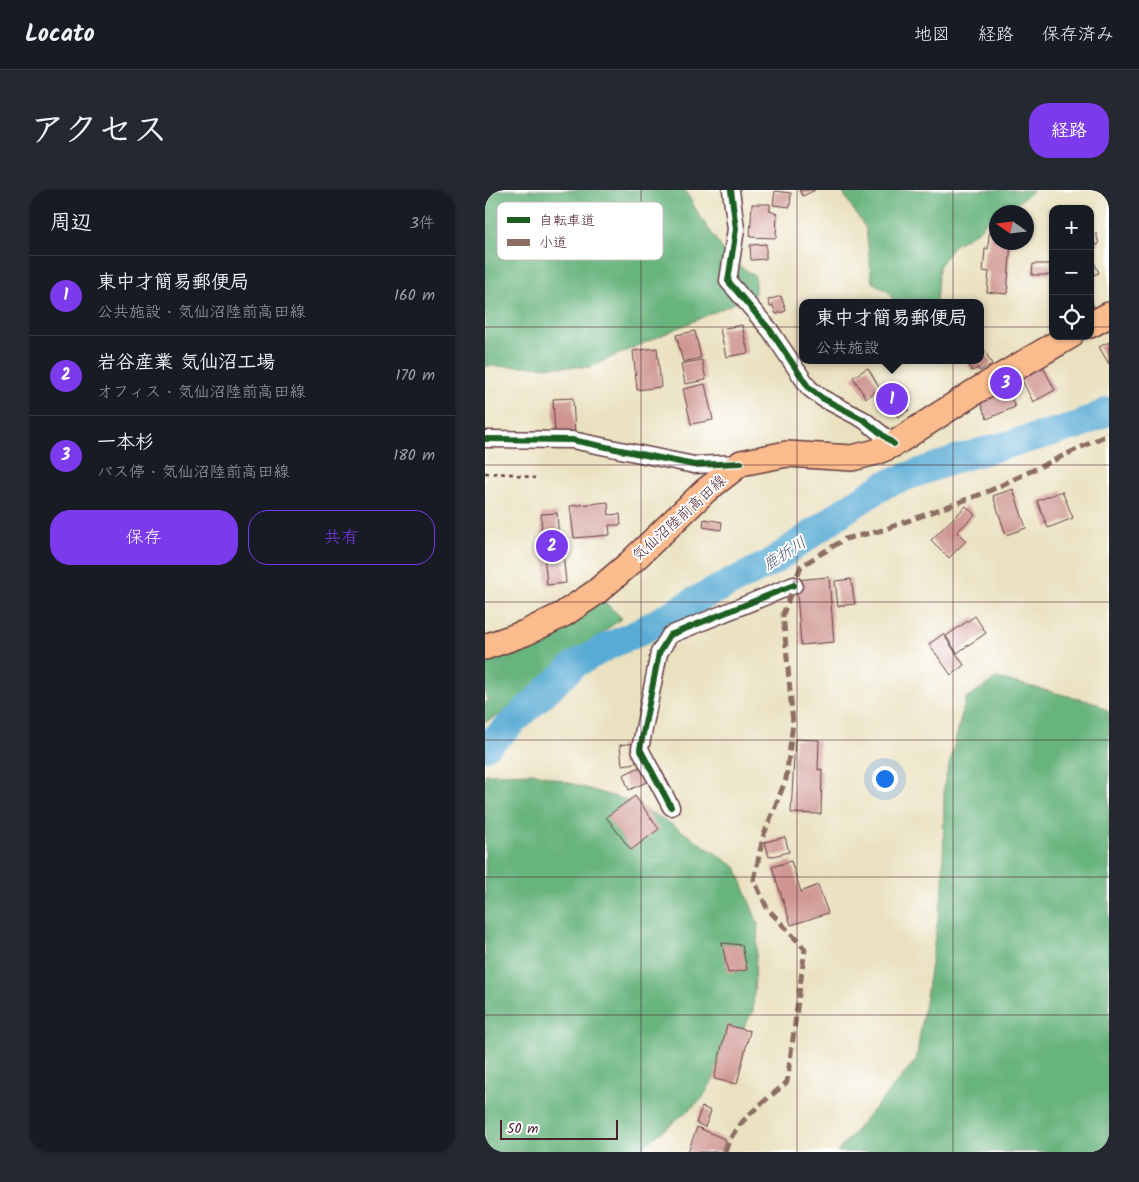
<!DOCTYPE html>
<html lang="ja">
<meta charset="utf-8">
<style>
body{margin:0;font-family:Kalam,"Klee One",sans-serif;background:#242831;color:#f1f3f6}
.controls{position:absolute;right:15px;top:15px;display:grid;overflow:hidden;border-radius:10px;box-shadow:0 1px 4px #0004}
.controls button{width:45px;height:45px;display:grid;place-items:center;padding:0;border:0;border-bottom:1px solid #363941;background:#171b24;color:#f1f3f6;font:25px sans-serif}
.compass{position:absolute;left:504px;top:15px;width:45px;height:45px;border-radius:50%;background:#171b24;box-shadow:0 1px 4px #0004;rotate:284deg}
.scale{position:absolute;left:15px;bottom:12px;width:118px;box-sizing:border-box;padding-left:5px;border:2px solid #4a1f2b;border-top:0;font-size:14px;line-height:18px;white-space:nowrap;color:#4a1f2b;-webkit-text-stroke:4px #fff;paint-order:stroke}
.you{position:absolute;left:399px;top:588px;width:18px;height:18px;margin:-12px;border:4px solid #fff;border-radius:50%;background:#1a73e8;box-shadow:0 0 0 8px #1a73e833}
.badge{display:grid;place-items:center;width:32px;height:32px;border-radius:50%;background:#7c3aed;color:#fff;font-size:16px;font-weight:700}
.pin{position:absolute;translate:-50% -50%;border:2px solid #fff;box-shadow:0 1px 5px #0006}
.popup{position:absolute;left:314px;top:109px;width:185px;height:65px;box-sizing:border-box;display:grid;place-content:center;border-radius:10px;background:#171b24;filter:drop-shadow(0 1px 4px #0005);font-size:16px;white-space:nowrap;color:#9ea1a6}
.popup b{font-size:19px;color:#f1f3f6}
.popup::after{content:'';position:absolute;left:50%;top:100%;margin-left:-10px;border:10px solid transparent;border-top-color:#171b24}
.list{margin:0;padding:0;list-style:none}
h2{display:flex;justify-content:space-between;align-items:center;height:65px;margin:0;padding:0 20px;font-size:21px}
h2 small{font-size:16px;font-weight:400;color:#9ea1a6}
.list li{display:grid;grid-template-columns:32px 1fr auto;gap:15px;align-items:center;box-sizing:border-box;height:80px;padding:0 20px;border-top:1px solid #363941}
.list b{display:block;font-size:19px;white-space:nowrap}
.list p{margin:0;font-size:16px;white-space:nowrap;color:#9ea1a6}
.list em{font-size:16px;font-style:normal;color:#9ea1a6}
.actions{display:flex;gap:10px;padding:15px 20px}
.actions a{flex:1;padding:11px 0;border:1px solid #7c3aed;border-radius:20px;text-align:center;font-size:18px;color:#7c3aed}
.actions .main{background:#7c3aed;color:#fff}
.icon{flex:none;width:28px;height:28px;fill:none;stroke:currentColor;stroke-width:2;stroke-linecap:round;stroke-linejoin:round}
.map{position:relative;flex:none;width:624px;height:962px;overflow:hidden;border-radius:20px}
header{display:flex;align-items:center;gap:30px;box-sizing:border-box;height:70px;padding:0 25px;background:#171b24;border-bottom:1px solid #363941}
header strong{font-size:24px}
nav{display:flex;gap:28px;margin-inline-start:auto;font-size:18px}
.intro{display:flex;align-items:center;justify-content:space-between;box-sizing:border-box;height:120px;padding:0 30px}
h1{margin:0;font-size:35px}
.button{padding:12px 22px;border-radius:20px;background:#7c3aed;color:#fff;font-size:18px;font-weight:700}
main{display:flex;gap:30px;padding:0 30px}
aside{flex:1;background:#171b24;border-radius:20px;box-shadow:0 1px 4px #0004}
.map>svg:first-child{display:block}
</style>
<header>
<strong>Locato</strong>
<nav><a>地図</a><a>経路</a><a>保存済み</a></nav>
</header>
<div class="intro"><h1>アクセス</h1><a class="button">経路</a></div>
<main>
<aside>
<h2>周辺<small>3件</small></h2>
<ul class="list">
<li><span class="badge">1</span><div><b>東中才簡易郵便局</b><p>公共施設 · 気仙沼陸前高田線</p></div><em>160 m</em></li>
<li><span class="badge">2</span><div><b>岩谷産業 気仙沼工場</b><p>オフィス · 気仙沼陸前高田線</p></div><em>170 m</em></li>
<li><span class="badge">3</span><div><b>一本杉</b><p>バス停 · 気仙沼陸前高田線</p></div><em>180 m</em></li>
</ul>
<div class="actions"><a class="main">保存</a><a>共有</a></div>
</aside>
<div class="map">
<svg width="624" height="962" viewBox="0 0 624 962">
<rect width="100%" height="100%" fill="#fff"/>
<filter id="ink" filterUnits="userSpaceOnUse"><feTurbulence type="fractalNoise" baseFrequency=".02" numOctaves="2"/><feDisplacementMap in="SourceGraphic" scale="10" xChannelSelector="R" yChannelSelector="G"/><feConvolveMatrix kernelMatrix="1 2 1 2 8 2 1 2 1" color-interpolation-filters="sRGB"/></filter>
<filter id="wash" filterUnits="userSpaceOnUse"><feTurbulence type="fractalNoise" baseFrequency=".0096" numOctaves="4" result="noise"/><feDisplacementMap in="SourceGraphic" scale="20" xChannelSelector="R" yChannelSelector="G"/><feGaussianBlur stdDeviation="1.12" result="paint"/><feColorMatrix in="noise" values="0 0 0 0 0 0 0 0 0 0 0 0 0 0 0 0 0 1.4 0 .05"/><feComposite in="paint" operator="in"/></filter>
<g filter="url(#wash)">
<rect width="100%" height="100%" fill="#eae1c0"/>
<path fill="#67b47d" stroke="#586a54" d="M0,0H200L214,25L246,71L270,86V104L105,177L0,176Z
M356,0H549L522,21L512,22L511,25L505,28L493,41L468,56L454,77L451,113H408L405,103L387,92L381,39Z
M115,408L137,428L87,466L19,523L0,532V513L4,510L0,506V465Z
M512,488L611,513L624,522V962H352L431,870L458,697L459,595L481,508Z
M51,583L144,611L183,632L251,677L273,734L268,821L217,909L152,962H0V584Z"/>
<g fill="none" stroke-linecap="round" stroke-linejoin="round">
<path stroke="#59abd4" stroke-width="28" d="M0,557L14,545L89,475L123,456L151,444L211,410L287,372L359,321L401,294L474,268L594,235L624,221"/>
</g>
<g id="blocks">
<path fill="#cf9691" d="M314,0H330L318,6Z
M290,1L306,3L305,17L288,15Z
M267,14H285V21L292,24L291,48L265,47Z
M505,31L512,32V52H526L522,104L502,102L504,82L498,81L500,59H503Z
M611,43L614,54L605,57V45Z
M281,54V69L266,70L265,55Z
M605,63L614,83L605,86Z
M548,74H565V85H547Z
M296,106L301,121L291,124L288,116L285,117L283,110Z
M607,111L610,121L605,122V112Z
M257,135L263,163L241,167L235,139Z
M210,141L216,168L198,172L191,145Z
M624,152V174L614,157Z
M496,154L507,174L495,181L493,178L487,181L481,170H496Z
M172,158L176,197L152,200L148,161Z
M217,170L221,190L200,194L196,174Z
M557,175L570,200L548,212L535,186Z
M383,178L395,199L381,208L368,187Z
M220,194L228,230L206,234L198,199Z
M408,194L424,220L413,227L406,215L401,218L392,204Z
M522,197L530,217L502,229L494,209Z
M88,208L90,245L70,246L68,209Z
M528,299L541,338L521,345L508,306Z
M577,301L588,328L563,338L552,311Z
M123,312L124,325L135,324L136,335H124L125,345L89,348L85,316Z
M481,316L490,325L472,342L481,351L464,368L446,350Z
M72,323L74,351L57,352L56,324Z
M219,329L237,332L236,340L218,337Z
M78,362L81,393L62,395L59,364Z
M344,387L349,452L316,455L311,390Z
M366,389L370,414L353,416L350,391Z
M490,426L501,443L472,463L461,446Z
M458,444L479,475L466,485L444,454Z
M310,549L334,550L333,580L337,579L336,624L306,623Z
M149,553L151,573L137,575L135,555Z
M157,576L164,591L144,600L138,585Z
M150,606L174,639L146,660L121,627Z
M300,647L304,662L284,667L280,652Z
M306,671L316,702L333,695L343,723L306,735L287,677Z
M237,753L257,755L262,780L243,783Z
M242,835L265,841L252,894L229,889Z
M217,917L226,921L220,937L211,933Z
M212,937L241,950L236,962H203Z"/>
</g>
</g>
<g filter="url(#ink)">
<use href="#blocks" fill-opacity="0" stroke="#623c41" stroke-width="1"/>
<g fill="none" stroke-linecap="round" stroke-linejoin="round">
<g stroke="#623c41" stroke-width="19">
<path id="minor" d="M246,0L251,39L243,91L285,140L324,198L337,208L379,230L409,254
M0,249L87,250L209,275L256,273
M186,617L155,559L174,463L185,445L309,395"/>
</g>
<g stroke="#623c41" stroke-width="28">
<path id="primary" d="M605,135L624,125
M0,457L40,443L77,425L110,403L144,374L220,301L256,273L302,264L367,268L391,262L409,254L491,201L585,146"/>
</g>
<path stroke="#623c41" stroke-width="2.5" stroke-dasharray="4 4" stroke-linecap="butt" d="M0,283L26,284L50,288"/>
<use href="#minor" stroke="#fff" stroke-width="16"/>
<use href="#primary" stroke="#fbbb8c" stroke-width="25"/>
<path stroke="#8d6e63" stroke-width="5" stroke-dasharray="10 5" stroke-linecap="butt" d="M240,962C248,932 280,912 302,892L320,759L282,718L269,690L278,647L301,589L308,533L298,424L316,376L360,349L398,340L502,302L624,244"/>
<g stroke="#fff" stroke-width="9">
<path id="cycleway" d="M246,0L251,39L243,91L285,140L324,198L337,208L379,230L409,254
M0,249L87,250L209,275L256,273
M186,617L155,559L174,463L185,445L309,395"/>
</g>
<use href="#cycleway" stroke="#1b5e20" stroke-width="6"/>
</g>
</g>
<path fill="none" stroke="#4a1f2b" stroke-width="1" stroke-opacity="0.55" d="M156,0V962M312,0V962M468,0V962M0,137H568M605,137H624M0,275H624M0,412H624M0,550H624M0,687H624M0,825H624"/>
<g text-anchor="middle" stroke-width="4" stroke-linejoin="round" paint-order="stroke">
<g font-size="15" fill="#4a1f2b" stroke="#fff">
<text transform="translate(194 328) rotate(-42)" y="5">気仙沼陸前高田線</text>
</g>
<g font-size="16" font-style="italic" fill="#515e77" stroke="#fff">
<text transform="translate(299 363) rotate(-33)" y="6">鹿折川</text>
</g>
</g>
<rect x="12" y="12" width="166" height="58" rx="8" fill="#fff" stroke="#c9bcbf" stroke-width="1"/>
<rect x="22" y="27" width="23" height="6" fill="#1b5e20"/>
<rect x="22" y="49" width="23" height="7" fill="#8d6e63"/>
<g font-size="14" fill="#4a1f2b">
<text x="54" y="35">自転車道</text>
<text x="54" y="57">小道</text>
</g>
</svg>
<div class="controls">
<button>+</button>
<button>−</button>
<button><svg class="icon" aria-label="locate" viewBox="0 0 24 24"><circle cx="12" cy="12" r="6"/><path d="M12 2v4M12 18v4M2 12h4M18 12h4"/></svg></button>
</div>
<svg class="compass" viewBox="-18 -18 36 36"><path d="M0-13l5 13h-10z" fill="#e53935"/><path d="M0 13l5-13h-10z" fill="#9ea1a6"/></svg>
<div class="scale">50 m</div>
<div class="you"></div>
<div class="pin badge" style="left:407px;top:209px">1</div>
<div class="popup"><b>東中才簡易郵便局</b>公共施設</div>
<div class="pin badge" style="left:67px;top:356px">2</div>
<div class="pin badge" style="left:521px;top:193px">3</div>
</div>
</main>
